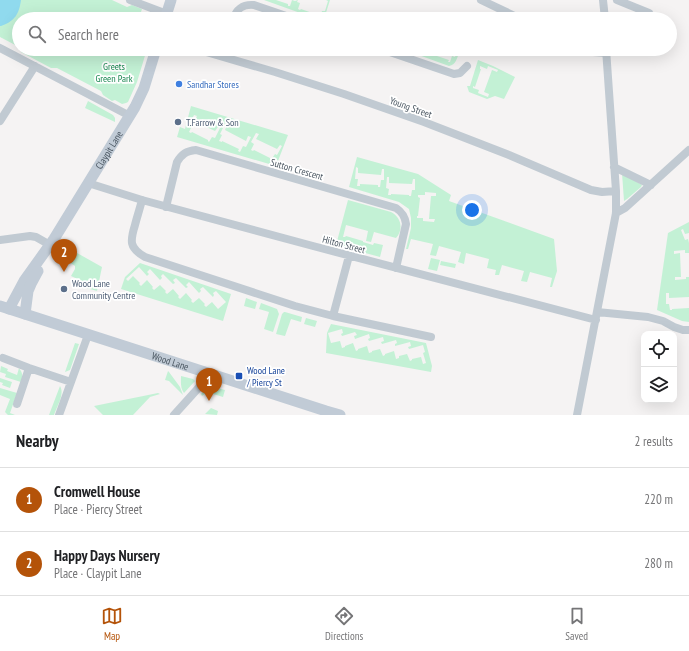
<!DOCTYPE html>
<meta charset="utf-8">
<style>
body{margin:0;font-family:"PT Sans Narrow",sans-serif;background:#f6f6f6;color:#202124}
.controls{position:absolute;right:12px;bottom:12px;display:grid;overflow:hidden;border-radius:8px;box-shadow:0 4px 16px #0002}
.controls button{width:36px;height:36px;display:grid;place-items:center;padding:0;border:0;border-bottom:1px solid #e0e0e0;background:#fff;color:#202124;font:20px sans-serif}
.you{position:absolute;left:472px;top:210px;width:14px;height:14px;margin:-10px;border:3px solid #fff;border-radius:50%;background:#1a73e8;box-shadow:0 0 0 6px #1a73e833}
.badge{display:grid;place-items:center;width:26px;height:26px;border-radius:50%;background:#b45309;color:#fff;font-size:13px;font-weight:700}
.pin{position:absolute;translate:-50% -33px;filter:drop-shadow(0 1px 2px #0008)}
.pin::after{content:'';position:absolute;top:21px;width:14px;height:12px;background:inherit;clip-path:polygon(0 0,100% 0,50% 100%)}
.list{margin:0;padding:0;list-style:none}
h2{display:flex;justify-content:space-between;align-items:center;height:52px;margin:0;padding:0 16px;font-size:17px}
h2 small{font-size:13px;font-weight:400;color:#757577}
.list li{display:grid;grid-template-columns:26px 1fr auto;gap:12px;align-items:center;box-sizing:border-box;height:64px;padding:0 16px;border-top:1px solid #e0e0e0}
.list b{display:block;font-size:15px;white-space:nowrap}
.list p{margin:0;font-size:13px;white-space:nowrap;color:#757577}
.list em{font-size:13px;font-style:normal;color:#757577}
.icon{flex:none;width:22px;height:22px;fill:none;stroke:currentColor;stroke-width:2;stroke-linecap:round;stroke-linejoin:round}
.map{position:relative;flex:none;width:689px;height:415px;overflow:hidden}
.search{position:absolute;background:#fff;box-shadow:0 4px 16px #0002;left:12px;right:12px;top:12px;height:44px;display:flex;align-items:center;gap:10px;box-sizing:border-box;padding:0 14px;border-radius:22px;color:#757577;font-size:15px}
.sheet{height:180px;background:#fff}
nav{display:flex;justify-content:space-around;align-items:center;box-sizing:border-box;height:56px;border-top:1px solid #e0e0e0;background:#fff;font-size:11px;color:#757577}
nav a{display:grid;justify-items:center;gap:2px}
nav .on{color:#b45309}
.map>svg:first-child{display:block}
</style>
<div class="map">
<svg width="689" height="415" viewBox="0 0 689 415">
<rect width="100%" height="100%" fill="#f5f3f3"/>
<path fill="#c3f1d5" fill-rule="evenodd" d="M0,0H112L127,7L132,5L142,9L141,12L150,15L154,19H19V47L0,37Z
M264,0H276L288,4V6H290L292,0L295,1L298,0L297,2L300,3L298,9L300,10L301,9L318,15V16L320,17L322,11H325L328,1L326,0H330L324,19H317Z
M21,49H147L137,82L128,102L126,103L122,104L115,100L112,101L103,95L101,91L57,68H51L21,52Z
M402,49H415L419,51V52L421,53L422,49H430L428,55L431,56V54L449,60L448,62H450L452,56L455,57L458,49H462L461,53H459C457,58 456,65 449,66Z
M478,60L493,66L515,77L504,99L495,96L487,99L469,92L467,86H470ZM480,66L487,69L488,66L498,70L497,72L492,70L484,92L489,94L488,97L478,93L479,90L473,88V86L475,87L481,69H480Z
M88,101L113,115L115,118V122L85,108Z
M191,106L288,135L276,166L177,137L180,127L185,129ZM194,115L197,116L194,121L215,131L218,127L220,128L215,138L212,137L209,142L208,141V140L192,132L191,133L189,132L192,126L189,125ZM225,124L227,125L225,130L246,141L248,136L251,137L246,147L243,146L240,152L238,151L239,149L222,141V142L219,141L222,135L220,134ZM256,133L259,134L256,139L277,149L280,145L282,146L277,155L275,154L271,160L270,159V158L254,150L253,151L251,150L254,144L251,142Z
M357,157L418,174L451,195L449,201L554,239L557,271L552,287H550L552,278L530,272L527,282L521,281L524,271L502,265L499,275H495L496,270L487,268L489,259L466,253L464,264L458,262L461,252L439,246L436,256L430,255L433,244L411,239L408,249H406L411,228V218L409,209L399,202L349,187ZM356,167L358,168V173L381,175L382,169H384V180H381L380,187H378V185L360,184V186H357L358,179H355ZM387,177H389V183L412,184L413,179H415V190H412L411,196H409V195L391,194V195H388L389,189L386,188ZM425,192L436,193V196H431L429,219H435L434,222L423,221V218H417V216H418L420,198L418,197V195H425Z
M622,173L642,185L641,187L627,199L624,201Z
M348,200L391,212C401,217 404,229 396,238L374,232L371,242L366,241L368,231L346,225L343,237H345L346,236L363,241V242L373,245L374,243L383,245L380,257L336,245Z
M689,222V233L685,234L683,229L681,230L685,240L688,239L689,243V253H685V250L674,251V254L680,253L681,277H675V280L686,279V277H689V297L669,298V293H666V304H669L670,310H672V309L689,308V322L682,321L657,310L668,233Z
M70,249L102,267L97,291L83,287L84,282L71,276L75,269V266L69,262L68,263L63,260Z
M431,258L440,260L437,271L428,269Z
M441,261L456,264L455,268L440,265Z
M140,263L231,294L223,321L121,289L125,277ZM139,267L147,276L149,274L147,272L150,269L160,280L162,278L161,276L163,274L173,284L175,283L173,280L176,278L186,288L188,287L186,285L189,282L199,293L201,291L200,289L203,287L213,297L214,295L213,293L216,291L226,302L218,309L212,302L206,307L204,305L205,304L199,298L193,303L191,301L192,300L186,293L180,299L178,297L179,296L173,289L167,294L165,292L166,291L160,285L154,290L152,288L153,287L147,280L141,286L139,284L140,283L133,276L128,281L126,279Z
M246,298L257,302L255,309L244,306Z
M261,303L277,309L279,314L273,332L264,329L269,312L259,309Z
M284,312H285L302,317L301,322L291,319L285,336L276,334L282,314Z
M306,318L317,321L315,327L304,324Z
M331,324L426,343L432,366L431,372L326,353L327,333ZM342,329L343,333L341,334L342,336L355,332L357,335L354,336L355,339L369,334L370,338L368,339L369,341L383,337L384,341L381,342L382,344L396,340L397,343L395,344V346L410,342L411,346L408,347L409,349L423,345L425,352L423,353L426,363L423,364L421,357L412,359V360L410,361L407,354L399,356V358L396,359L394,351L385,354V355L383,356L380,349L372,351V352L369,353L367,346L358,349V350L356,351L353,343L345,346V347L342,348L340,341L331,343L328,333Z
M75,343L79,344L70,370L65,372Z
M1,366L8,369L7,371L17,375L19,368C23,373 23,377 21,382L5,377L6,374L0,372Z
M168,371L169,372L180,387L183,395L169,381L165,380Z
M181,376L193,379L195,381L184,393C180,388 181,381 181,376Z
M0,378L12,382L10,388L2,385L3,383L0,382Z
M60,386C65,394 57,406 54,415H49Z
M209,386L225,390L223,397L207,392L202,396L201,394Z
M0,388L17,393L10,413L15,415H8L5,412L10,399L0,395Z
M158,393L160,394L150,397L133,415H103L94,406Z
M211,408L218,411L217,415L205,414Z"/>
<path fill="#90daee" d="M0,0H21C19,14 15,21 1,26H0Z"/>
<g fill="none" stroke-linecap="round" stroke-linejoin="round">
<path stroke="#c1cad2" stroke-width="8" d="M130,0L167,14
M481,0L521,19
M603,0L605,19
M617,0L649,13
M233,19C237,8 243,4 254,5L295,19
M0,48L130,116
M196,49L275,72L344,94L424,122L509,155L591,190L602,192L616,191
M381,49L454,74L460,73L467,66
M583,49L593,52L607,53
M0,121L35,66
M614,167L651,185
M88,183L142,200L313,246L596,320
M142,200C140,208 137,217 135,225C130,241 129,248 145,257L295,306L333,316L431,337
M166,207L177,162C182,154 186,151 196,150L396,208C402,212 405,216 406,224L396,268
M616,213L625,208L689,150
M0,240L30,236L36,237L50,245
M597,312L648,317L663,321L674,327L683,330H689
M333,316L349,256
M3,358L29,368L71,382
M17,404L29,368
M59,415L88,335
M174,415L211,374
M577,415L616,213V191L606,49"/>
<g stroke="#c1cbd6" stroke-width="11">
<path d="M165,19L171,0"/>
<path id="s1" d="M0,306L326,411L340,415"/>
<path id="s2" d="M9,309L24,281L54,239L135,107L144,88L156,49"/>
<path d="M25,314L28,291L31,284L38,271"/>
</g>
</g>
<circle fill="#3f7fe0" stroke="#fff" stroke-width="1.5" cx="179" cy="84" r="4"/>
<g fill="#5c6f8a" stroke="#fff" stroke-width="1.5">
<circle cx="178" cy="122" r="4"/>
<circle cx="64" cy="289" r="4"/>
</g>
<rect fill="#1a4fb4" stroke="#fff" stroke-width="1.5" x="235" y="372" width="8" height="8" rx="2"/>
<g text-anchor="middle" stroke-width="3.5" stroke-linejoin="round" paint-order="stroke">
<g font-size="10" fill="#17864f" stroke="#fff">
<text x="114" y="70">Greets<tspan x="114" dy="12">Green Park</tspan></text>
</g>
<g font-size="10" fill="#366cbe" stroke="#fff" text-anchor="start">
<text x="187" y="88">Sandhar Stores</text>
</g>
<g font-size="10" fill="#4a5661" stroke="#fff">
<text transform="translate(411 107) rotate(20)" y="4">Young Street</text>
<text dy="4" stroke="none"><textPath href="#s2" startOffset="188">Claypit Lane</textPath></text>
<text transform="translate(297 169) rotate(16)" y="4">Sutton Crescent</text>
<text transform="translate(344 244) rotate(15)" y="4">Hilton Street</text>
<text dy="4" stroke="none"><textPath href="#s1" startOffset="179">Wood Lane</textPath></text>
</g>
<g font-size="10" fill="#4e5e75" stroke="#fff" text-anchor="start">
<text x="186" y="126">T.Farrow &amp; Son</text>
<text x="72" y="287">Wood Lane<tspan x="72" dy="12">Community Centre</tspan></text>
</g>
<g font-size="10" fill="#164399" stroke="#fff" text-anchor="start">
<text x="247" y="374">Wood Lane<tspan x="247" dy="12">/ Piercy St</tspan></text>
</g>
</g>
</svg>
<div class="controls">
<button><svg class="icon" aria-label="locate" viewBox="0 0 24 24"><circle cx="12" cy="12" r="6"/><path d="M12 2v4M12 18v4M2 12h4M18 12h4"/></svg></button>
<button><svg class="icon" aria-label="layers" viewBox="0 0 24 24"><path d="M12 4l9 5-9 5-9-5zM3 14l9 5 9-5"/></svg></button>
</div>
<div class="you"></div>
<div class="pin badge" style="left:209px;top:401px">1</div>
<div class="pin badge" style="left:64px;top:272px">2</div>
<div class="search"><svg class="icon" aria-label="search" viewBox="0 0 24 24"><circle cx="10" cy="10" r="6"/><path d="M15 15l6 6"/></svg>Search here</div>
</div>
<section class="sheet">
<h2>Nearby<small>2 results</small></h2>
<ul class="list">
<li><span class="badge">1</span><div><b>Cromwell House</b><p>Place · Piercy Street</p></div><em>220 m</em></li>
<li><span class="badge">2</span><div><b>Happy Days Nursery</b><p>Place · Claypit Lane</p></div><em>280 m</em></li>
</ul>
</section>
<nav>
<a class="on"><svg class="icon" aria-label="map" viewBox="0 0 24 24"><path d="M3 6l6-2 6 2 6-2v14l-6 2-6-2-6 2zM9 4v14M15 6v14"/></svg>Map</a>
<a><svg class="icon" aria-label="directions" viewBox="0 0 24 24"><path d="M12 3l9 9-9 9-9-9zM9 14v-3h6M13 9l2 2-2 2"/></svg>Directions</a>
<a><svg class="icon" aria-label="saved" viewBox="0 0 24 24"><path d="M7 4h10v16l-5-4-5 4z"/></svg>Saved</a>
</nav>
